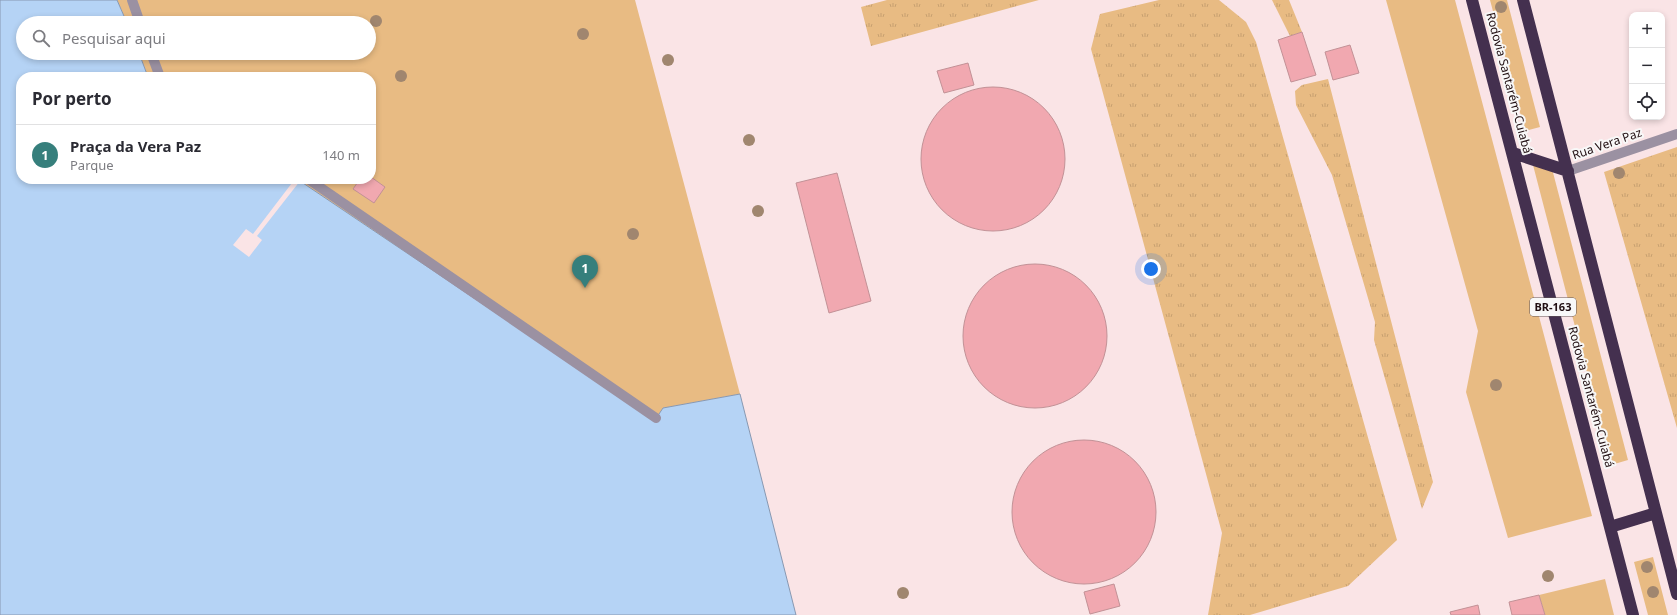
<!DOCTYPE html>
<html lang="pt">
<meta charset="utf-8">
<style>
body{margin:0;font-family:"Noto Sans",sans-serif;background:#f2f2f3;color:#2b2b33}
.controls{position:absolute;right:12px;top:12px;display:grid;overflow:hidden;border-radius:8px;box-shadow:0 2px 6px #0003}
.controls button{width:36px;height:36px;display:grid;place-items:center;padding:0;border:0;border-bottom:1px solid #e1e1e2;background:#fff;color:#2b2b33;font:20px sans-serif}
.you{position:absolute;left:1151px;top:269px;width:14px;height:14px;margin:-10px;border:3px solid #fff;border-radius:50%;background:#1a73e8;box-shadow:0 0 0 6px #1a73e833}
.badge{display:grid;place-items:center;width:26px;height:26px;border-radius:50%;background:#367f7c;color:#fff;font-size:13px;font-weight:700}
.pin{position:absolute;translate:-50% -33px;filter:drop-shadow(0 1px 2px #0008)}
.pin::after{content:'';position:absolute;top:21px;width:14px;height:12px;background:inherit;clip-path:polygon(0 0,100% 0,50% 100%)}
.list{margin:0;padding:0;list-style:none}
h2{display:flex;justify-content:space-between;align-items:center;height:52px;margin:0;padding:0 16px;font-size:17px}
h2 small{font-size:13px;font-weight:400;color:#7c7c81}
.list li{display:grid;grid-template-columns:26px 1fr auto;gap:12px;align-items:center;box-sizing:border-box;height:60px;padding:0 16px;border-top:1px solid #e1e1e2}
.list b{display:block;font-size:15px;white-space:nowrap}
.list p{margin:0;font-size:13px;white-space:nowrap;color:#7c7c81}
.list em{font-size:13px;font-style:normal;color:#7c7c81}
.icon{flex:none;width:22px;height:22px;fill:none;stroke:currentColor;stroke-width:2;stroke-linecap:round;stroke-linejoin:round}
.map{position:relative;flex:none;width:1677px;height:615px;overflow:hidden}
.search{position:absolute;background:#fff;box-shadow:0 2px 6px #0003;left:16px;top:16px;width:360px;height:44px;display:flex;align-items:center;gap:10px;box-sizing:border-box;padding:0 14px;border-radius:22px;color:#7c7c81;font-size:15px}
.panel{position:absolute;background:#fff;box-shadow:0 2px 6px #0003;left:16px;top:72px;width:360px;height:112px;border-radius:16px}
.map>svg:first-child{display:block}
</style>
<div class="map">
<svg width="1677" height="615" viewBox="0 0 1677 615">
<defs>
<pattern id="grass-tufts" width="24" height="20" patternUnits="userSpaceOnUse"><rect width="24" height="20" fill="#e8bb83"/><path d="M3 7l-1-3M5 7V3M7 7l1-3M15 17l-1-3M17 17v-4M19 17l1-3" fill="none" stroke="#c7a070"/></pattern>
</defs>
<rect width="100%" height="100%" fill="#fae4e6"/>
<path fill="url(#grass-tufts)" d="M887,0H1039L871,46L861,7Z
M1159,0H1219L1246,22L1256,42L1397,540L1348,586L1250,615H1208L1222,533L1091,49L1100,14Z
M1272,0H1289L1302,32L1290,36Z
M1328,79L1433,482L1422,509L1374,340L1375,322L1332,175L1296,105L1295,91L1302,85Z
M1677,147V428L1604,172Z"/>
<path fill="#e8bb83" d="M117,0H635L740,394L663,408L655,420L297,179H371V77H148L139,53H369V23H127Z
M1386,0H1455L1592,516L1508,538L1466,392L1478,331Z
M1490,0H1507L1540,127L1525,131Z
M1550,161L1628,460L1611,465L1533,165Z
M1653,557L1668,615H1648L1634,562Z
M1605,579L1614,615H1545L1539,595Z"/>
<path fill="#b5d3f5" stroke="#8898b1" d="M0,0H117L127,23H23V53H139L148,77H21V179H297L655,420L663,408L740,394L796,615H0Z"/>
<path fill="#fae4e6" d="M295,179L300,181L257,236L262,240L249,257L233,245L246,229L253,234Z"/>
<path fill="#f1a8b0" stroke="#c29196" d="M1302,32L1316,75L1291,82L1278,40Z
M1350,45L1359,73L1333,80L1325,52Z
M968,63L974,85L944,93L937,71Z
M921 159a72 72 0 1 1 144 0a72 72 0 1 1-144 0Z
M837,173L871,301L829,313L796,183Z
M371,177L385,187L374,203L353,189L360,179H371Z
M963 336a72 72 0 1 1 144 0a72 72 0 1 1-144 0Z
M1012 512a72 72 0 1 1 144 0a72 72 0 1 1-144 0Z
M1114,584L1120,606L1090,614L1084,592Z
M1539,595L1545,615H1512L1509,602Z
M1478,605L1480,615H1451L1450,612Z"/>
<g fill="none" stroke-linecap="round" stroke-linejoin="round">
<path stroke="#9b91a2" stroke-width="10" d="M132,0L140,23
M151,53L160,77
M308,179L656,418"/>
<path stroke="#9b91a2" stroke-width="10" d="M1568,171L1677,134"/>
<path stroke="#44304f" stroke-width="12" d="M1472,0L1633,615
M1523,0L1677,594
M1513,153L1568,171
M1610,527L1656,513"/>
</g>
<g fill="#a0866f">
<circle cx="1501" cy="7" r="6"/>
<circle cx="376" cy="21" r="6"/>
<circle cx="583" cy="34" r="6"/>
<circle cx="668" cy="60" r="6"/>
<circle cx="401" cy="76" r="6"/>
<circle cx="749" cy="140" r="6"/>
<circle cx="1619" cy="173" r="6"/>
<circle cx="758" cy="211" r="6"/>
<circle cx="633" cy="234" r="6"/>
<circle cx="1496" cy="385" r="6"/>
<circle cx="1647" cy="567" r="6"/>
<circle cx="1548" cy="576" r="6"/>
<circle cx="1653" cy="592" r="6"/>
<circle cx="903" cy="593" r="6"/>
</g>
<g text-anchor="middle" stroke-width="4" stroke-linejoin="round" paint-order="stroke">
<rect fill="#f8f8f8" stroke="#615456" stroke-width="1" x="1530" y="298" width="46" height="18" rx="3"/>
<g font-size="11" font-weight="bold" fill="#200e11">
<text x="1553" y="311">BR-163</text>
</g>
<g font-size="12" fill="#200e11" stroke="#f8f8f8">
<text transform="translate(1509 83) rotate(75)" y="4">Rodovia Santarém-Cuiabá</text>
<text transform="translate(1607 144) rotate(-19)" y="4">Rua Vera Paz</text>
<text transform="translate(1591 397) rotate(75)" y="4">Rodovia Santarém-Cuiabá</text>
</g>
</g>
</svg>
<div class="controls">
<button>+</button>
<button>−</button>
<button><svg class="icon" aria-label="locate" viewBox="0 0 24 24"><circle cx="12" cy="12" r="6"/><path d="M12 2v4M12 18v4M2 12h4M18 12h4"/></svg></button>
</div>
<div class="you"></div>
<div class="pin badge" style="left:585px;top:288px">1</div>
<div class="search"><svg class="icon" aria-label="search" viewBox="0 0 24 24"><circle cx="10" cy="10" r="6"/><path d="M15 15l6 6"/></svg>Pesquisar aqui</div>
<section class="panel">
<h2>Por perto<small></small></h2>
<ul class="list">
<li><span class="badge">1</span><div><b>Praça da Vera Paz</b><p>Parque</p></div><em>140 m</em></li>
</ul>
</section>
</div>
